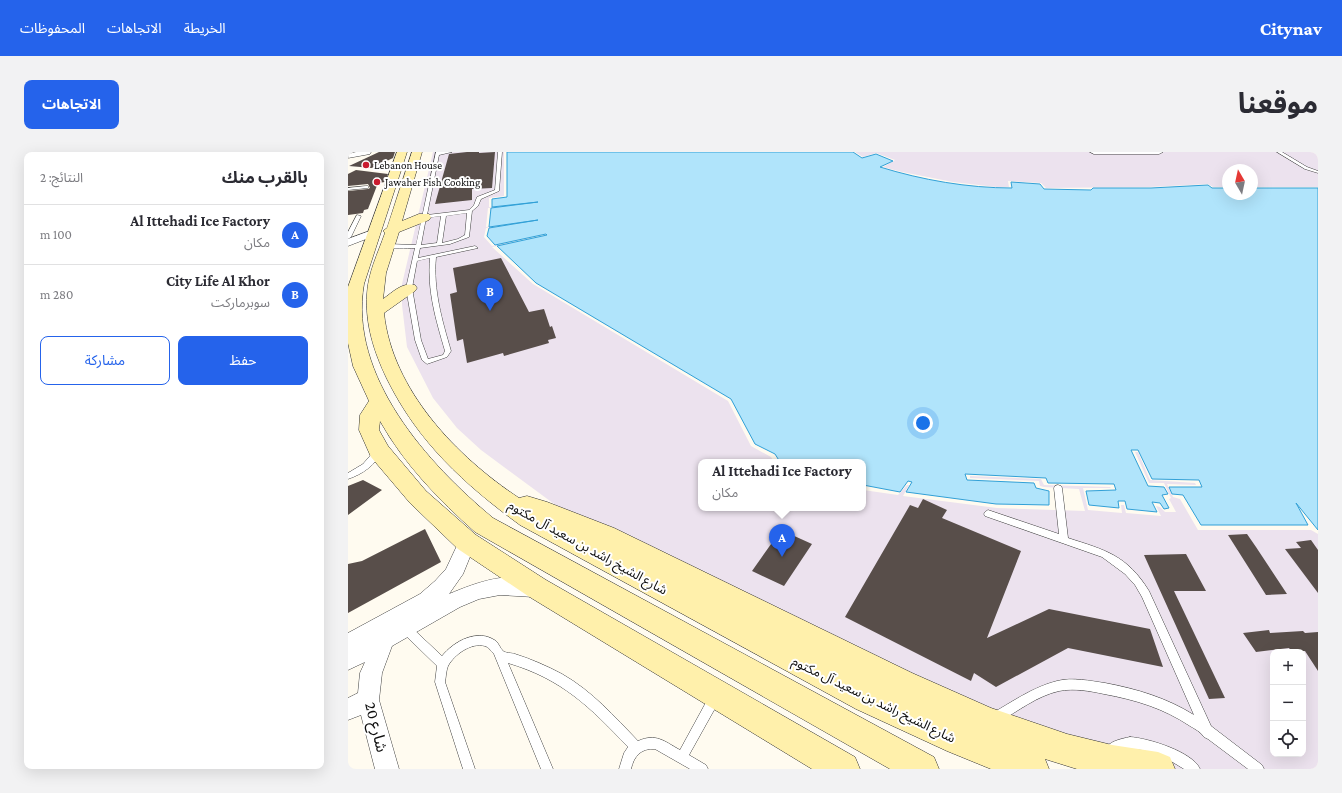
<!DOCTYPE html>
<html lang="ar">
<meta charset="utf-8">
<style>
body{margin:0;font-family:"Crimson Pro","Noto Sans Arabic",serif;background:#f2f2f3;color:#2b2b33;direction:rtl}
.controls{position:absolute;right:12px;bottom:12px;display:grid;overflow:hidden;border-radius:8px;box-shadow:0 4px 16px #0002}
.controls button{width:36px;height:36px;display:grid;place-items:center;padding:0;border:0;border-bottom:1px solid #e1e1e2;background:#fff;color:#2b2b33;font:20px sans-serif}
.compass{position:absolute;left:874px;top:12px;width:36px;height:36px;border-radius:50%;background:#fff;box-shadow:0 4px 16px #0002;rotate:351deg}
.you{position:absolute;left:575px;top:271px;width:14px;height:14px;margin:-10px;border:3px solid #fff;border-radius:50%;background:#1a73e8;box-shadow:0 0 0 6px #1a73e833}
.badge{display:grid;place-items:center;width:26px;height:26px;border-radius:50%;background:#2563eb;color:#fff;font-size:13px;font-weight:700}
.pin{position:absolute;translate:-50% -33px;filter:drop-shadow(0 1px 2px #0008)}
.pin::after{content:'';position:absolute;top:21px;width:14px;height:12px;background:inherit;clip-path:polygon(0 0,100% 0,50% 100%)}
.popup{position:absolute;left:350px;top:307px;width:168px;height:52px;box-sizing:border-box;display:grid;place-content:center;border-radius:8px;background:#fff;filter:drop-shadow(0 1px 3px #0005);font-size:13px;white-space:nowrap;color:#7c7c81}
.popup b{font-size:15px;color:#2b2b33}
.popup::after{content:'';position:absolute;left:50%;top:100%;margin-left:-8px;border:8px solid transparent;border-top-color:#fff}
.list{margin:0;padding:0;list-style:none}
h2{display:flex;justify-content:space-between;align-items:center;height:52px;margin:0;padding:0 16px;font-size:17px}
h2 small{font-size:13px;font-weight:400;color:#7c7c81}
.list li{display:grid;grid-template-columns:26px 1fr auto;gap:12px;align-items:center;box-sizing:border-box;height:60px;padding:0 16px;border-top:1px solid #e1e1e2}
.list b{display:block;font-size:15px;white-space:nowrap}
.list p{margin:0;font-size:13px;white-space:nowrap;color:#7c7c81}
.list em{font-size:13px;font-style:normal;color:#7c7c81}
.actions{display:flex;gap:8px;padding:12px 16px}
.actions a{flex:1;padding:9px 0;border:1px solid #2563eb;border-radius:8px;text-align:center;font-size:14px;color:#2563eb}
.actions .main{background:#2563eb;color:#fff}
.icon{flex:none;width:22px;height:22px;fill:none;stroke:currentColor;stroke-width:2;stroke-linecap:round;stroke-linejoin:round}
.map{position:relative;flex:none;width:970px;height:617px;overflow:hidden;direction:ltr;border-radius:8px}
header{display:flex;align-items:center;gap:24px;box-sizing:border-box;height:56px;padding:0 20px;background:#2563eb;color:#fff}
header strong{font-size:19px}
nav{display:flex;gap:22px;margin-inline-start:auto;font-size:14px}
.intro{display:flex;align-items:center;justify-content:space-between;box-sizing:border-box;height:96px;padding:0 24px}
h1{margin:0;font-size:28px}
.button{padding:10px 18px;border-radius:8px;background:#2563eb;color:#fff;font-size:14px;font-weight:700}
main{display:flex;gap:24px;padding:0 24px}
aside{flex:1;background:#fff;border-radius:8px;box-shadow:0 4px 16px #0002}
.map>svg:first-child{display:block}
</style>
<header>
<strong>Citynav</strong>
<nav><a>الخريطة</a><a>الاتجاهات</a><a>المحفوظات</a></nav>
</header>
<div class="intro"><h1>موقعنا</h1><a class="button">الاتجاهات</a></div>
<main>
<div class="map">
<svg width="970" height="617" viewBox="0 0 970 617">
<rect width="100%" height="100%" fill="#fffbf0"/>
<path fill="#ece2ee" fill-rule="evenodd" d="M85,0H156V44L141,46V55L187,51L140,56L138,75L187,68L138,76L136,85L144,94L195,83L144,95L185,132L380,249L403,294L423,305L426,310H353V356H515V338L550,343L559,333H561L555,344L649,356L737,359L731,337L696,335L692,334L691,329L622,326V324L693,327L696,333L762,335L763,336H735L740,358L774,361L773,353H776L778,361L813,364L808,354L812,355L817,360H828L821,347L823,346L816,331H801L787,300H790L802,328L847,331L848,333L819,332L825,345L832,347L850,378H963L970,382V617H764L217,360L133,298L109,276L85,246L59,195L54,153V132ZM925,500H955V602H925Z
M507,0H970V35H904V18H880V35H865L860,32L801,35L698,36L693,31L660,29L661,35H648L605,30L554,20L535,15L547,8L528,1L515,5Z"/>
<path fill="#b0e4fb" stroke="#31a0d7" d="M159,0H505L514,6L528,2L545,9L532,15C574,28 620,36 664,36L663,30L692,32L696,37L743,38L745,36H803L860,33L864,36H880V42H904V36H970V378L948,351L960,373H853L835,343L824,342L821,335H854L851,328L804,327L790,298H783L800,334L816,335L820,342L814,343L821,356L816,357L812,351L804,350L809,360L779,357L777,349H770L771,356L741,353L738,339L768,338L766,332L700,331L698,326L617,322L619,328L686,331L688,336L701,339V353L648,352L558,340L564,330L560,329L552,340L515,333V310H432L427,302L407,292L383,247L188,131L149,94L199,83L198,82L147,93L139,84L141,76L190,68L141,75L143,56L190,50L144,55V47L159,45Z"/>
<path fill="#584e4a" d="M31,0H47L45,6L24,16L1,14Z
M119,0H131V1L147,0L144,36L124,37V48L87,52L101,2Z
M8,18L40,22L37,30L30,31L20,57L16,58L15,61L0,63V39L20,37L22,36L20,32L0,34V22Z
M153,106L181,160L196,157L202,175L204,174L208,186L200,188L201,191L156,204L155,201L119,211L115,187L109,189L102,142L109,140L105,116Z
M15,328L34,338L0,363V334Z
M575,347L599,358L594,366L673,399L639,486L701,457L802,477L815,515L720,496L648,535L626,521L623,529L497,465L562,353L570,356Z
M77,377L93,410L0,461V412L14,409Z
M433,378L464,392L436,434L404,419Z
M899,382L908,395L939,442L918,443L880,383Z
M963,388L970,398V441L937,397L953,396L948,390Z
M838,402L858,439H826L877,546L861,547L796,403Z
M921,478L922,481L955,479L957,481L970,480V519L957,499L944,500L941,496L908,500L895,481Z"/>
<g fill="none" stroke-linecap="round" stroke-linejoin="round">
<g stroke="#414141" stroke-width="1">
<path id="lane" d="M88,0H104L91,3L79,63L121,58L126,53L129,45L147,38L150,0H154L151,39L133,47L130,54L124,59L121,85L102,92L72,96L70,106L127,94L130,96L88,105C85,138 94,168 103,199L99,205L79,212L74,208L67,188L58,136L67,96C58,96 44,98 36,94L39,92L68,93ZM119,61L117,83L110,87L94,91L98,64ZM93,64L89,91L73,93L78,66ZM82,106C79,139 88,168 97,199L95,203L80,207L73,188L64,136L69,109Z
M929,0H934L959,15L970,19V21L957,17Z
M18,34H20V36L0,38V36Z
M9,63L13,64L3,85L0,87V80Z
M31,296L35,299C27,313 15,322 0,327V321L15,312L28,297Z
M710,333L713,334L714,336L720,386C757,398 779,403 801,439L863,574L914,613L916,617H900L860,587L856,585C853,580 847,577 842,574C815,556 788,548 756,542C742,539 726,536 711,539C689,544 670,559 651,570L647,572L643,570L641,566L643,562C664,550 685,535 709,529C725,525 742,529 757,531C789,537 819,546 846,563L794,445L787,433L777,422L754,405L637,364L636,362L637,360L640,358L711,382L706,336L707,334Z
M57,471L61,473L94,504C106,489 130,476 148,489C151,492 152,496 155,499C157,501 164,501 167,502C183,507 199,514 214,522C244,539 267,565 290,589C308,581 316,589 332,598L362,543L366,541L370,543L372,547L370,551L341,603L358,613L360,617H342L307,597C293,596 286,604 283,617H271L276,601L280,595C242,555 214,527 160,511L205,617H193L146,502C143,499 141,495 137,494C123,490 106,503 100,514C98,519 98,525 97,530L127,617H115L87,530L89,514L53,479L52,476L53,473Z
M782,585C800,586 845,600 852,617H836L813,603L794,598L782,597L774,599L762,605L758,603L756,599C760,589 773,587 782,585Z"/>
</g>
<g stroke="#414141" stroke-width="1">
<path id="street" d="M8,0H23L22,2L0,6V2Z
M742,0H815L811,2H746Z
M27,77L31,78L32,80L31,82L0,94V87Z
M119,382L125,385L128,390L115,422L101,442C130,430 162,418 193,430L196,436L193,442L186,445L152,443L131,447L112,455L44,494L34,521L31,548L51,617H27L13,563L0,568V546L10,541L12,521L17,510L0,518V481L72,442L87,429L98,417L113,385Z"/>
</g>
<g stroke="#303030" stroke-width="1">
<path id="secondary" d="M49,0H59L16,132C0,224 80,312 145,366L586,605L591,617H542L127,380C91,348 56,312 32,269L31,278L40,294L78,339L128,383L198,428L507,605L512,617H464L180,444L110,397L62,351L23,305L11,278L12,263L21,249L5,214L0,191V135Z
M64,0H74L54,69L71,62H81L83,65L81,68L51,80L38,121L35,147C45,140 54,130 67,133L69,136L67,139L36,161C44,238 109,305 171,346L179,344L199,350L266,376L564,521L643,556L719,582L764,593L810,600L822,605L827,617H729L697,607L701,617H643L599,599L508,557L172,373C116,332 70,290 39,227C26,200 17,172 19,142C20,121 30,101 37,81L35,79L39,76Z"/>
</g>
<use href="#lane" fill="#fff" fill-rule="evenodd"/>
<use href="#street" fill="#fff" fill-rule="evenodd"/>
<use href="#secondary" fill="#fff0ab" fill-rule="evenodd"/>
</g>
<g fill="#c91b2f" stroke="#fff" stroke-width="1.5">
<circle cx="18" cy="13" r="4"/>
<circle cx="29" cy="30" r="4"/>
</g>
<g text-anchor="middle" stroke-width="4" stroke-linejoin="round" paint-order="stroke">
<g font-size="11" fill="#0e0e0e" stroke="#fff" text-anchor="start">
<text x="26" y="17">Lebanon House</text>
<text x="37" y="34">Jawaher Fish Cooking</text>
</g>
<g font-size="13" fill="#0e0e0e" stroke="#fff">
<text transform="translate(240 395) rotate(29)" y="5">شارع الشيخ راشد بن سعيد آل مكتوم</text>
<text transform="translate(526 547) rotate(26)" y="5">شارع الشيخ راشد بن سعيد آل مكتوم</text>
</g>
<g font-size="16" fill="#0e0e0e" stroke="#fff">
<text transform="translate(29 575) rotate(76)" y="6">شارع 20</text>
</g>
</g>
</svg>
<div class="controls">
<button>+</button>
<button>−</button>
<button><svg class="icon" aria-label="locate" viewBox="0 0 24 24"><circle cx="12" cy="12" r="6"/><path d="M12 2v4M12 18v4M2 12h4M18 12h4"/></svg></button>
</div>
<svg class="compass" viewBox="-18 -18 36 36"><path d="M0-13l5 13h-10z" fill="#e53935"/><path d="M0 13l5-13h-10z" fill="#7c7c81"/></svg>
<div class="you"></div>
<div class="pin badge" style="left:434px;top:405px">A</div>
<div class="popup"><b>Al Ittehadi Ice Factory</b>مكان</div>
<div class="pin badge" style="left:142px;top:159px">B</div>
</div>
<aside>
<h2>بالقرب منك<small>النتائج: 2</small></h2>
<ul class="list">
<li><span class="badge">A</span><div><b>Al Ittehadi Ice Factory</b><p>مكان</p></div><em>100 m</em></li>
<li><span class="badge">B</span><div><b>City Life Al Khor</b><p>سوبرماركت</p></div><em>280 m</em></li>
</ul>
<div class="actions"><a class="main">حفظ</a><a>مشاركة</a></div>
</aside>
</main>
